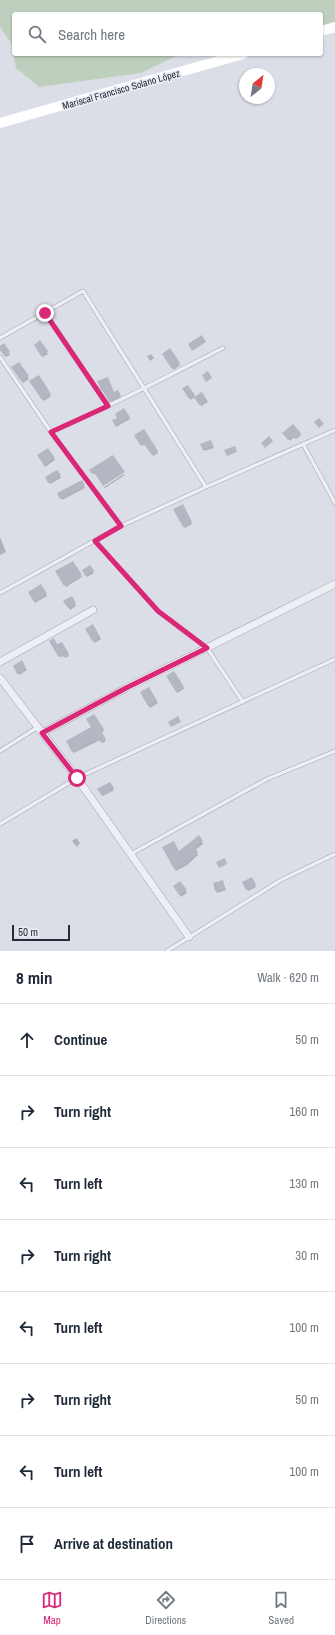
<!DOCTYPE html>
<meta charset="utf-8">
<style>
body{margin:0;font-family:"Archivo Narrow",sans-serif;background:#f6f6f7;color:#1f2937}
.compass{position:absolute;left:239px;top:68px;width:36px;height:36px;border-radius:50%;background:#fff;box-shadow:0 1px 3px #0004;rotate:30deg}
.scale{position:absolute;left:12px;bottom:10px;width:58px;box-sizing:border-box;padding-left:4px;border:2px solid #262b3b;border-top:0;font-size:11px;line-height:14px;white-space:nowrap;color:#262b3b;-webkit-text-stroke:3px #eaedf3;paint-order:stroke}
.stop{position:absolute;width:12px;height:12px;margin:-9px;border:3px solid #db2777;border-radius:50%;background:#fff}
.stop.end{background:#db2777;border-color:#fff;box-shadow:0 1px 4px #0008}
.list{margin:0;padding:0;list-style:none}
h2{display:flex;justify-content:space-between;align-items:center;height:52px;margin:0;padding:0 16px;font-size:17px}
h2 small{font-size:13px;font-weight:400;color:#747a83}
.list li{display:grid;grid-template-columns:26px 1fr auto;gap:12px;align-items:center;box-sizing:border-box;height:72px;padding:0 16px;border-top:1px solid #e0e1e3}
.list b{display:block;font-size:15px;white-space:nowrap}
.list em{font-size:13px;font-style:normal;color:#747a83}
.icon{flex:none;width:22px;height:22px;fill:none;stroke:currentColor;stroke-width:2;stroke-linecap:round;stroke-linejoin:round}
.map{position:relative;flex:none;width:335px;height:951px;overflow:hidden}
.search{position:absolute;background:#fff;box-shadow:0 1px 3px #0004;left:12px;right:12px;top:12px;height:44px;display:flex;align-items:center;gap:10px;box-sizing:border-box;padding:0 14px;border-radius:4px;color:#747a83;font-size:15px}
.sheet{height:628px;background:#fff}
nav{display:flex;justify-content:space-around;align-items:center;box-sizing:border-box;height:56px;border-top:1px solid #e0e1e3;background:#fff;font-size:11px;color:#747a83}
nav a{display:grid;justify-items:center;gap:2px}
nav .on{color:#db2777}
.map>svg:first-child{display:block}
</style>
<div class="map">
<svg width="335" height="951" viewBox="0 0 335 951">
<rect width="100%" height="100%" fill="#dbdee6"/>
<path fill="#bfcfbd" d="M0,0H335V30L321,33V14H14V54H180L141,73L39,87L16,68L11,43L0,27Z"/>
<path fill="#0003" d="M40,342L48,354L43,357L35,345Z
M4,345L10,355L6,357L0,349Z
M170,349L180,365L174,370L163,354Z
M151,354L154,358L150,361L147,356Z
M19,363L29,379L23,383L13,367Z
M39,376L51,396L44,401L31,382Z
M187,386L195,397L191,400L183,389Z
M102,390L119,393L121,398L110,402Z
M202,393L208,402L201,406L196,397Z
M123,409L130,419L116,427L114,420L119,418Z
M143,430L158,453L153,456L145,443L142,446L135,436Z
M284,434H300L301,435L296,439L294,437L290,441Z
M212,443L214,448L204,451L203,449Z
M48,449L55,460L45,467L38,455Z
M57,471L61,478L50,484L47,478Z
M124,474L125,475L105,488L104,487Z
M81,481L85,488L62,500L59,493Z
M182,506L192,524L185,528L175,510Z
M0,537L6,552L0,555Z
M72,562L82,577L66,587L56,572Z
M90,566L94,573L87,577L83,570Z
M41,586L47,596L35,603L29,593Z
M71,597L76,606L70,610L64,601Z
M92,626L101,639L95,643L87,629Z
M50,642L57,646L61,643L69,656L65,658L64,656L59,657Z
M21,662L27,670L19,675L14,666Z
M174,673L184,689L177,693L168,677Z
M149,688L158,703L150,708L141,693Z
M94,715L104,731L101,733L106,741L102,743L100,740L74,753L67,742L92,727Z
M110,783L114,790L103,796L99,789Z
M199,837L203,844L195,850L198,855L187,865L176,871L163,848L179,852Z
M76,838L80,843L77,847L72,841Z
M252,878L256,887L248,891L243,882Z
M180,882L187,893L181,897L174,886Z
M214,883H223L226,890L217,893Z"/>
<path fill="#b3b7c2" d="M202,335L206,342L192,351L188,344Z
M40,340L48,351L41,356L34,345Z
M4,343L10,352L4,356L0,350V346Z
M170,348L180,363L172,369L162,354Z
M19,362L29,376L21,381L11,367Z
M208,371L212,378L206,382L202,375Z
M39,375L51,394L42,400L29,381Z
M108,377L114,392L118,390L121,396L108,401L105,393L101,390L97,381Z
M188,385L195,395L189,399L182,388Z
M202,392L207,400L199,405L194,397Z
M124,408L130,417L115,426L112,420L117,418L115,414Z
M319,418L324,424L319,428L314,422Z
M293,424L301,433L295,439L293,436L288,440L282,433Z
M144,429L158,451L152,455L143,443L140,445L134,435Z
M269,436L273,441L265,448L261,443Z
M211,440L213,446L203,450L200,444Z
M235,446L237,452L227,456L224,450Z
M48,448L55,458L44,465L37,455Z
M113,455L125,472L103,486L95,474H92L89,470Z
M57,470L61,475L48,483L45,477Z
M82,480L85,485L60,499L57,493Z
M183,504L192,522L183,527L173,509Z
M73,561L82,575L64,586L55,571Z
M90,565L94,571L85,576L82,570Z
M41,584L47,594L34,602L28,592Z
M72,596L76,603L68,608L63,601Z
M93,624L100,637L93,642L85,629Z
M54,638L57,644L62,642L69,654L64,657L62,655L58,656L49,641Z
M22,660L26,668L17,674L13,666Z
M174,671L184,687L176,692L166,676Z
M149,687L157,701L148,706L140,692Z
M94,714L104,729L101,731L106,739L100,742L98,739L72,752L66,741L91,727L86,719Z
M178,716L181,722L171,727L168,722Z
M110,782L114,788L102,796L97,789Z
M199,835L203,841L194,847L198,852L186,863L174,869L162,847L174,841L179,851Z
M225,858L227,864L219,868L216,862Z
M252,877L256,885L246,890L242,882Z
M223,880L225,888L215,891L213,883Z
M180,881L187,890L179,895L173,886Z"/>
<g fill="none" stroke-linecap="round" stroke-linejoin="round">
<g stroke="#a1a5af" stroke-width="4.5">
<path id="service" d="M45,313L108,406
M0,338L83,291L206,487
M0,357L51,432L121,526
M51,432C110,407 166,377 223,348
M303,444L335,503
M95,541L158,611L207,648L243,702
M0,593L121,526L206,487L335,430
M0,751L38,727
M0,824L77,778L335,659
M131,854L267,779L335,751
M167,951L281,880L335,854"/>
</g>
<g stroke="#a1a5af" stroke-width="8">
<path id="minor" d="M0,662L93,610
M0,678L77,778L189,937
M42,733L126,688L335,584"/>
</g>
<use href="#service" stroke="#eeeff4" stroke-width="3.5"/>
<use href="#minor" stroke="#eeeff4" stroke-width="7"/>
<path stroke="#fff" stroke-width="10" d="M321,31L335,27
M0,123L243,54"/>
</g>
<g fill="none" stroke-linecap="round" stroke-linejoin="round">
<path stroke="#db2777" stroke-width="5" d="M45,313L108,406L51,432L121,526L95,541L158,611L207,648L126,688L42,733L77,778"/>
</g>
<g text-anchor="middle" stroke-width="3.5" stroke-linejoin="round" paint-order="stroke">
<g font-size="10" fill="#262b3b" stroke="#eaedf3">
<text transform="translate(121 89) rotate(-16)" y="4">Mariscal Francisco Solano López</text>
</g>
</g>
</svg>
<svg class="compass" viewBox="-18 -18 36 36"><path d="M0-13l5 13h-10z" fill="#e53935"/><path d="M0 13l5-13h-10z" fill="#747a83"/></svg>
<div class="scale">50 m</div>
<div class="stop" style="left:77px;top:778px"></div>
<div class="stop end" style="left:45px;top:313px"></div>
<div class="search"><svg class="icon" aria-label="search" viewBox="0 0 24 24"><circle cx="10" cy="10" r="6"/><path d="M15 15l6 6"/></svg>Search here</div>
</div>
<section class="sheet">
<h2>8 min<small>Walk · 620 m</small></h2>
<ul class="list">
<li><svg class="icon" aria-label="ahead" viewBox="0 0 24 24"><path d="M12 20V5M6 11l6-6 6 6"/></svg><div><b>Continue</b></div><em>50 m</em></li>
<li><svg class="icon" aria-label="right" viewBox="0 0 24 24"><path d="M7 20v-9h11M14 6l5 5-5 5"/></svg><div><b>Turn right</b></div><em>160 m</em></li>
<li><svg class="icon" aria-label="left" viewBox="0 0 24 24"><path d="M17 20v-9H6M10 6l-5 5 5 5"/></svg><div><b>Turn left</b></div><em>130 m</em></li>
<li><svg class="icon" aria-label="right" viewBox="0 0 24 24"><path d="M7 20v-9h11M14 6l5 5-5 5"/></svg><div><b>Turn right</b></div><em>30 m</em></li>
<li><svg class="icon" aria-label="left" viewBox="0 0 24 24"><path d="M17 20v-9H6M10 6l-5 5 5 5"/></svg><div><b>Turn left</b></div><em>100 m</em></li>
<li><svg class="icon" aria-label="right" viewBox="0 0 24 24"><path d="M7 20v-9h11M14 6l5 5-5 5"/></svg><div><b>Turn right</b></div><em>50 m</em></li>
<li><svg class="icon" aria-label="left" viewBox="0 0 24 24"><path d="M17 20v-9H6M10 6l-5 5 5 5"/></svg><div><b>Turn left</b></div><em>100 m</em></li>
<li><svg class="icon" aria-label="arrive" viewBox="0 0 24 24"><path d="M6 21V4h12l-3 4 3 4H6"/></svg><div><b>Arrive at destination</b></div></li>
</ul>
</section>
<nav>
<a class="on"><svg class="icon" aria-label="map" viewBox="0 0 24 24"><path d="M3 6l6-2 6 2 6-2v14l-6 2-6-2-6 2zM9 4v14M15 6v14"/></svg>Map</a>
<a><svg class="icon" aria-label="directions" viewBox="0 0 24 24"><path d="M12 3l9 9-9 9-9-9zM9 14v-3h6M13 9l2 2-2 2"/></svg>Directions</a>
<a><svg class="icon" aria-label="saved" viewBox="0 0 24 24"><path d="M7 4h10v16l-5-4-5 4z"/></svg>Saved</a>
</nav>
